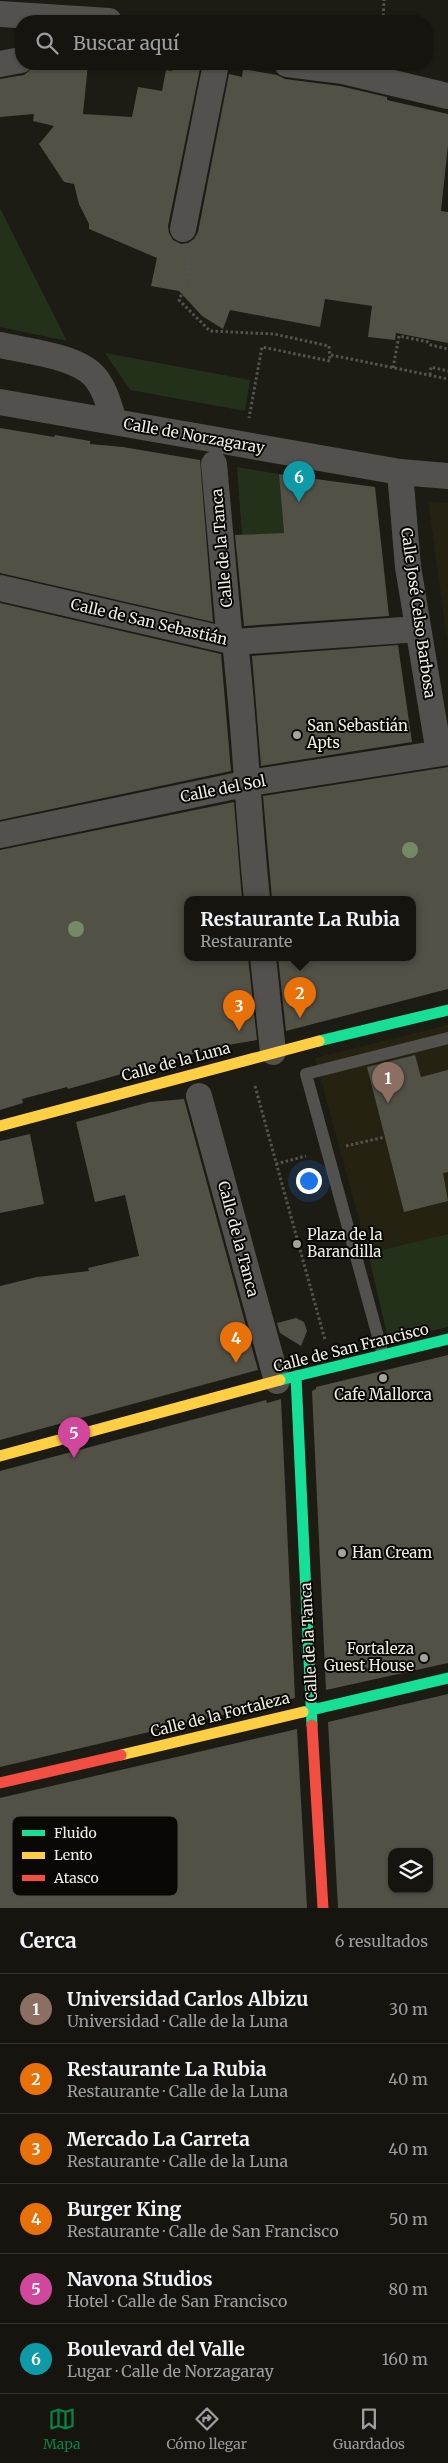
<!DOCTYPE html>
<html lang="es">
<meta charset="utf-8">
<style>
body{margin:0;font-family:Merriweather,serif;background:#22211d;color:#f1f3f6}
.controls{position:absolute;right:15px;bottom:15px;display:grid;overflow:hidden;border-radius:10px;box-shadow:0 1px 4px #0004}
.controls button{width:45px;height:45px;display:grid;place-items:center;padding:0;border:0;border-bottom:1px solid #34332f;background:#15140f;color:#f1f3f6;font:25px sans-serif}
.you{position:absolute;left:308px;top:1180px;width:18px;height:18px;margin:-12px;border:4px solid #fff;border-radius:50%;background:#1a73e8;box-shadow:0 0 0 8px #1a73e833}
.badge{display:grid;place-items:center;width:32px;height:32px;border-radius:50%;background:#0b8043;color:#fff;font-size:16px;font-weight:700}
.pin{position:absolute;translate:-50% -41px;filter:drop-shadow(0 1px 2px #0008)}
.pin::after{content:'';position:absolute;top:26px;width:18px;height:15px;background:inherit;clip-path:polygon(0 0,100% 0,50% 100%)}
.popup{position:absolute;left:184px;top:896px;width:232px;height:65px;box-sizing:border-box;display:grid;place-content:center;border-radius:10px;background:#15140f;filter:drop-shadow(0 1px 4px #0005);font-size:16px;white-space:nowrap;color:#9d9e9e}
.popup b{font-size:19px;color:#f1f3f6}
.popup::after{content:'';position:absolute;left:50%;top:100%;margin-left:-10px;border:10px solid transparent;border-top-color:#15140f}
.list{margin:0;padding:0;list-style:none}
h2{display:flex;justify-content:space-between;align-items:center;height:65px;margin:0;padding:0 20px;font-size:21px}
h2 small{font-size:16px;font-weight:400;color:#9d9e9e}
.list li{display:grid;grid-template-columns:32px 1fr auto;gap:15px;align-items:center;box-sizing:border-box;height:70px;padding:0 20px;border-top:1px solid #34332f}
.list b{display:block;font-size:19px;white-space:nowrap}
.list p{margin:0;font-size:16px;white-space:nowrap;color:#9d9e9e}
.list em{font-size:16px;font-style:normal;color:#9d9e9e}
.icon{flex:none;width:28px;height:28px;fill:none;stroke:currentColor;stroke-width:2;stroke-linecap:round;stroke-linejoin:round}
.map{position:relative;flex:none;width:448px;height:1908px;overflow:hidden}
.search{position:absolute;background:#15140f;box-shadow:0 1px 4px #0004;left:15px;right:15px;top:15px;height:55px;display:flex;align-items:center;gap:12px;box-sizing:border-box;padding:0 18px;border-radius:20px;color:#9d9e9e;font-size:19px}
.sheet{height:485px;background:#15140f}
nav{display:flex;justify-content:space-around;align-items:center;box-sizing:border-box;height:70px;border-top:1px solid #34332f;background:#15140f;font-size:14px;color:#9d9e9e}
nav a{display:grid;justify-items:center;gap:2px}
nav .on{color:#0b8043}
.map>svg:first-child{display:block}
</style>
<div class="map">
<svg width="448" height="1908" viewBox="0 0 448 1908">
<rect width="100%" height="100%" fill="#1c1b14"/>
<path fill="#262211" d="M428,501L448,503V646Z
M448,1025V1234L368,1253L315,1058Z"/>
<path fill="#23311a" d="M0,210H1L67,341L0,327Z
M105,353L250,380L245,411L130,390Z
M237,467L279,474L284,533L242,535Z
M448,1234V1327L396,1339L387,1334L368,1253Z"/>
<path fill="#525146" fill-rule="evenodd" d="M54,64H88L83,114L132,117L138,87L162,91L166,70L172,71L173,64L200,69L168,226L169,233L173,240L181,244L188,243L194,239L198,232L229,74L242,77L243,69L277,75L285,79L340,86L387,97V100L448,114V145L441,211L448,212V343L396,333L395,340L368,337L372,306L325,299L320,327L230,310L223,329L202,316L179,291L151,286L157,258L89,229V224L79,204L74,184L64,182L39,144L54,126L33,121L34,114L0,117V79L24,75L34,67Z
M0,428L54,437L55,435L90,441V444L123,447L200,460L213,622L0,573Z
M279,474L375,487L389,616L244,626L235,535L284,533Z
M0,603L221,654L231,771L0,820Z
M398,645L412,742L261,766L252,656Z
M448,767V989L286,1031L278,957H412V899H272L263,796Z
M234,802L242,899H188V957H248L257,1040L222,1046L68,1089L67,1087L22,1099L23,1103L0,1110V850Z
M415,1055L421,1077L448,1070V1172L443,1173L448,1201L404,1212L367,1067Z
M184,1099L258,1370L0,1440V1286L37,1277L89,1271L88,1268L139,1256L125,1195L95,1202L76,1122L150,1102Z
M30,1134L44,1204L0,1213V1141Z
M296,1318L304,1322L307,1331L301,1346L280,1333L277,1323Z
M448,1355V1663L326,1690L312,1391L316,1389V1387Z
M281,1399L295,1698L0,1767V1471L266,1400L267,1403Z
M448,1694V1908H338L328,1722ZM392,1852H429V1889H392Z
M297,1729L307,1908H0V1798Z"/>
<g fill="none" stroke-linecap="round" stroke-linejoin="round">
<path stroke="#54534e" stroke-width="3" stroke-dasharray="2.5 2.5" stroke-linecap="butt" d="M383,21L384,0
M190,256L184,289L179,300L210,331L274,334L329,346L330,361L262,347L249,418
M331,355L448,379
M393,368L399,336L428,342L431,345L448,349
M430,375L431,367L448,371
M255,1086L325,1340
M346,1146L385,1137
M276,1164L306,1156"/>
<path stroke="#52514d" stroke-width="12" d="M383,1355L306,1074L448,1038"/>
<path stroke="#52514d" stroke-width="26" d="M0,14L109,21
M0,64L21,60
M287,64L343,71L448,96
M183,229L216,64
M0,345C26,351 76,356 94,376C105,388 109,406 114,421
M0,402L400,472L448,476
M214,464L229,632L235,642C245,728 248,813 257,899
M400,472L408,567L439,753
M0,588L235,642L418,629
M0,835L249,783L448,752
M263,957L273,1052
M199,1096L277,1381"/>
<path stroke="#16e098" stroke-width="11" d="M319,1041L448,1010
M296,1376L312,1725
M280,1380L448,1339
M303,1712L448,1678"/>
<path stroke="#ffcf43" stroke-width="11" d="M0,1126L319,1041
M0,1456L280,1380
M121,1755L303,1712"/>
<path stroke="#f24e42" stroke-width="11" d="M312,1725L323,1908
M0,1783L121,1755"/>
</g>
<g fill="#748965">
<circle cx="410" cy="850" r="8"/>
<circle cx="76" cy="929" r="8"/>
</g>
<g fill="#a5a49c" stroke="#090804" stroke-width="2">
<circle cx="297" cy="735" r="5"/>
<circle cx="297" cy="1244" r="5"/>
<circle cx="383" cy="1378" r="5"/>
<circle cx="342" cy="1553" r="5"/>
<circle cx="424" cy="1658" r="5"/>
</g>
<g text-anchor="middle" stroke-width="4" stroke-linejoin="round" paint-order="stroke">
<g font-size="15" fill="#efeee5" stroke="#090804">
<text transform="translate(194 436) rotate(10)" y="5">Calle de Norzagaray</text>
<text transform="translate(222 548) rotate(-95)" y="5">Calle de la Tanca</text>
<text transform="translate(418 613) rotate(82)" y="5">Calle José Celso Barbosa</text>
<text transform="translate(149 622) rotate(13)" y="5">Calle de San Sebastián</text>
<text transform="translate(223 789) rotate(-11)" y="5">Calle del Sol</text>
<text transform="translate(176 1062) rotate(-15)" y="5">Calle de la Luna</text>
<text transform="translate(238 1239) rotate(75)" y="5">Calle de la Tanca</text>
<text transform="translate(351 1348) rotate(-14)" y="5">Calle de San Francisco</text>
<text transform="translate(309 1642) rotate(-93)" y="5">Calle de la Tanca</text>
<text transform="translate(220 1715) rotate(-14)" y="5">Calle de la Fortaleza</text>
</g>
<g font-size="15" fill="#efeee5" stroke="#090804" text-anchor="start">
<text x="307" y="731">San Sebastián<tspan x="307" dy="17">Apts</tspan></text>
<text x="307" y="1240">Plaza de la<tspan x="307" dy="17">Barandilla</tspan></text>
<text x="383" y="1400" text-anchor="middle">Cafe Mallorca</text>
<text x="352" y="1558">Han Cream</text>
<text x="414" y="1654" text-anchor="end">Fortaleza<tspan x="414" dy="17">Guest House</tspan></text>
</g>
</g>
<rect x="12" y="1816" width="166" height="80" rx="8" fill="#090804" stroke="#4e4d48" stroke-width="1"/>
<rect x="22" y="1830" width="23" height="6" fill="#16e098"/>
<rect x="22" y="1852" width="23" height="7" fill="#ffcf43"/>
<rect x="22" y="1875" width="23" height="6" fill="#f24e42"/>
<g font-size="14" fill="#efeee5">
<text x="54" y="1838">Fluido</text>
<text x="54" y="1860">Lento</text>
<text x="54" y="1883">Atasco</text>
</g>
</svg>
<div class="controls">
<button><svg class="icon" aria-label="layers" viewBox="0 0 24 24"><path d="M12 4l9 5-9 5-9-5zM3 14l9 5 9-5"/></svg></button>
</div>
<div class="you"></div>
<div class="pin badge" style="left:388px;top:1103px;background:#8d6e63">1</div>
<div class="pin badge" style="left:300px;top:1018px;background:#e8710a">2</div>
<div class="popup"><b>Restaurante La Rubia</b>Restaurante</div>
<div class="pin badge" style="left:239px;top:1031px;background:#e8710a">3</div>
<div class="pin badge" style="left:236px;top:1363px;background:#e8710a">4</div>
<div class="pin badge" style="left:74px;top:1458px;background:#d1479c">5</div>
<div class="pin badge" style="left:299px;top:502px;background:#0f9aa8">6</div>
<div class="search"><svg class="icon" aria-label="search" viewBox="0 0 24 24"><circle cx="10" cy="10" r="6"/><path d="M15 15l6 6"/></svg>Buscar aquí</div>
</div>
<section class="sheet">
<h2>Cerca<small>6 resultados</small></h2>
<ul class="list">
<li><span class="badge" style="background:#8d6e63">1</span><div><b>Universidad Carlos Albizu</b><p>Universidad · Calle de la Luna</p></div><em>30 m</em></li>
<li><span class="badge" style="background:#e8710a">2</span><div><b>Restaurante La Rubia</b><p>Restaurante · Calle de la Luna</p></div><em>40 m</em></li>
<li><span class="badge" style="background:#e8710a">3</span><div><b>Mercado La Carreta</b><p>Restaurante · Calle de la Luna</p></div><em>40 m</em></li>
<li><span class="badge" style="background:#e8710a">4</span><div><b>Burger King</b><p>Restaurante · Calle de San Francisco</p></div><em>50 m</em></li>
<li><span class="badge" style="background:#d1479c">5</span><div><b>Navona Studios</b><p>Hotel · Calle de San Francisco</p></div><em>80 m</em></li>
<li><span class="badge" style="background:#0f9aa8">6</span><div><b>Boulevard del Valle</b><p>Lugar · Calle de Norzagaray</p></div><em>160 m</em></li>
</ul>
</section>
<nav>
<a class="on"><svg class="icon" aria-label="map" viewBox="0 0 24 24"><path d="M3 6l6-2 6 2 6-2v14l-6 2-6-2-6 2zM9 4v14M15 6v14"/></svg>Mapa</a>
<a><svg class="icon" aria-label="directions" viewBox="0 0 24 24"><path d="M12 3l9 9-9 9-9-9zM9 14v-3h6M13 9l2 2-2 2"/></svg>Cómo llegar</a>
<a><svg class="icon" aria-label="saved" viewBox="0 0 24 24"><path d="M7 4h10v16l-5-4-5 4z"/></svg>Guardados</a>
</nav>
